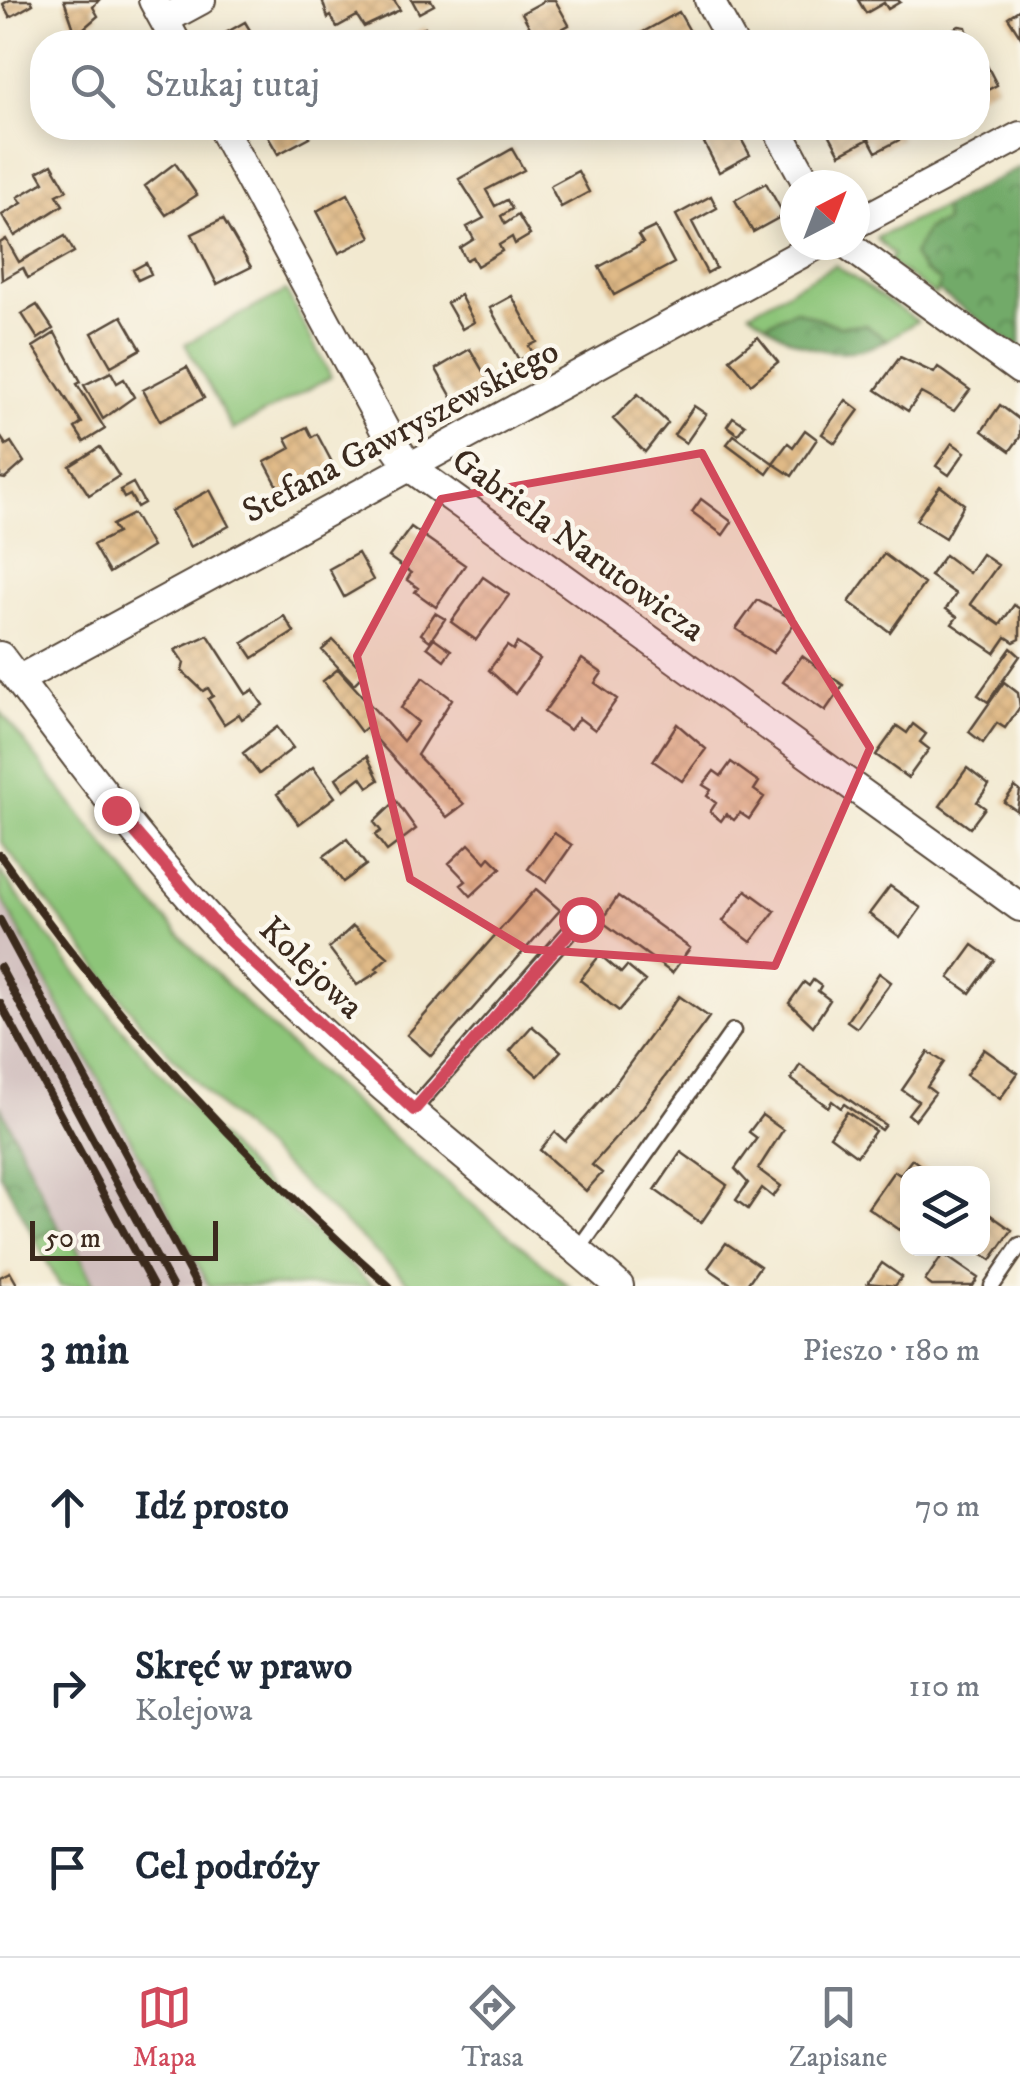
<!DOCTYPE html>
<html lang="pl">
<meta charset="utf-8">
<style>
body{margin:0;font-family:"IM FELL DW Pica",serif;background:#f6f6f7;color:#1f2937}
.controls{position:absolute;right:30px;bottom:30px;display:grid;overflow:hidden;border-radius:20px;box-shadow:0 5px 25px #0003}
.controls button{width:90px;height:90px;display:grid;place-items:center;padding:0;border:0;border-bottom:2px solid #e0e1e3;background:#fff;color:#1f2937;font:50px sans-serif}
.compass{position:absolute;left:780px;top:170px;width:90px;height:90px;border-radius:50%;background:#fff;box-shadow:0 5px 25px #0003;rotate:42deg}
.scale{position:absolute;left:30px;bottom:25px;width:188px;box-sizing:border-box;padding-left:10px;border:5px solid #3b2a1e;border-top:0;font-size:28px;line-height:35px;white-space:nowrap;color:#3b2a1e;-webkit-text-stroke:8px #fbf7ec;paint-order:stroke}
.stop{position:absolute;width:30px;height:30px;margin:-22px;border:8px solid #d1495b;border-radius:50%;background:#fff}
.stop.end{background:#d1495b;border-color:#fff;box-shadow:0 2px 10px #0008}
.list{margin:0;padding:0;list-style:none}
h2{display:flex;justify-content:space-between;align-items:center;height:130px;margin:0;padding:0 40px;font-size:42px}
h2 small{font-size:32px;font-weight:400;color:#747a83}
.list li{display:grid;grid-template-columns:65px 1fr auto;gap:30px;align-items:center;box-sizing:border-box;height:180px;padding:0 40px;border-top:2px solid #e0e1e3}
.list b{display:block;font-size:38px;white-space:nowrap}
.list p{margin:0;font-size:32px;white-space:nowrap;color:#747a83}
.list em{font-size:32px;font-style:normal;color:#747a83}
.icon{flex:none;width:55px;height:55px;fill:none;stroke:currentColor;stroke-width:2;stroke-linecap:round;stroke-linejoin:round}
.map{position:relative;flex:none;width:1020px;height:1286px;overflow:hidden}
.search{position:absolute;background:#fff;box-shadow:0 5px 25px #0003;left:30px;right:30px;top:30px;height:110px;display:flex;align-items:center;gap:25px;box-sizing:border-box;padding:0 35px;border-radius:40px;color:#747a83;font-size:38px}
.sheet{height:670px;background:#fff}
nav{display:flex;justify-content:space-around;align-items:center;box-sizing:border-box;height:140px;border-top:2px solid #e0e1e3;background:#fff;font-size:28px;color:#747a83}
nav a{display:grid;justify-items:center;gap:5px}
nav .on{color:#d1495b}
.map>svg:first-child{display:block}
</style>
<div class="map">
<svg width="1020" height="1286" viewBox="0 0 1020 1286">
<defs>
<pattern id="forest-crowns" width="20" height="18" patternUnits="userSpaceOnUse" patternTransform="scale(2.5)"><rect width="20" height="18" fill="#72aa69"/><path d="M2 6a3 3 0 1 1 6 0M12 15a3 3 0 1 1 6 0" fill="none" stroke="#5f8b56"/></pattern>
<pattern id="building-cross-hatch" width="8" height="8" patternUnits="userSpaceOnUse" patternTransform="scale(2.5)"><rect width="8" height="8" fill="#e0ba87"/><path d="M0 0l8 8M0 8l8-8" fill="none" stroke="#c1a074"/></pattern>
</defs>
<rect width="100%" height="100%" fill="#fbf7ec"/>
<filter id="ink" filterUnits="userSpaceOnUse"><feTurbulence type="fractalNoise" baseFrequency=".01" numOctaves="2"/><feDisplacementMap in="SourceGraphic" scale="20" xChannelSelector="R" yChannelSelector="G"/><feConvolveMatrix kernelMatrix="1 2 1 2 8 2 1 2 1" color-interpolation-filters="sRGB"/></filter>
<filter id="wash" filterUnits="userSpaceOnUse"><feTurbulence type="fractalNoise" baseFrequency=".0048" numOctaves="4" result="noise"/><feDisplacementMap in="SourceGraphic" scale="40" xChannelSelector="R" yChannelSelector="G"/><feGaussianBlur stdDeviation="2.25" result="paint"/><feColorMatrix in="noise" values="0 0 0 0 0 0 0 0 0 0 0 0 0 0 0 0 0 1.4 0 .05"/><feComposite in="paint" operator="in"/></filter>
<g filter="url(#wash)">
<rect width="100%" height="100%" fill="#f2e9d0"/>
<path fill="#d1bfbe" d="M0,894L146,1163L209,1286H94L77,1249L61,1235L0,1105Z"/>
<path fill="#8dc579" stroke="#64784c" stroke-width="2.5" d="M943,207L946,223L931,226L923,271L941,281L935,295L889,262L893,255L876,238Z
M835,265L917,321L887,340L865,325L839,326L795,310L766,324L750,312Z
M286,291L331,377L233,430L185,344Z
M0,711C73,804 143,901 227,985C335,1093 454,1188 569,1286H412L221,1108L139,1021L1,841Z
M0,871C111,1026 230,1159 373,1286H209L0,894Z
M58,1227L77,1249L94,1286H60L35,1239Z"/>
<path fill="url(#forest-crowns)" stroke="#566a44" stroke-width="2.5" d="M1020,167V349L938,291L940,281L923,271L913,255L927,229L945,222L943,207Z
M795,310L838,326L865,325L887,340C846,363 800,350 766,324Z
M0,1105L58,1227L35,1239L0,1173Z"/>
<g id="blocks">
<path fill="url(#building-cross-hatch)" d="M10,0H31L33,4L10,17L3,4Z
M64,0H99L93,7L98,16L76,35Z
M322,0H394L400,10L364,27L357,16L337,27L331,16L328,18Z
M412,0H431L434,5L419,13Z
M546,0H555L569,25L538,42L522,13Z
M858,0H898L900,2L888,9L884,3L866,13Z
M1020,9V36L1008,17Z
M679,12L696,42H639L636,36Z
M245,22L257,42H219L217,38Z
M959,26L966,27L969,37L948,42L954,40L949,31Z
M425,27L434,42H398Z
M978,48L997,85L978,95Z
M263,128H305L310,137L278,154Z
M703,128H735L750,155L719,172L698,131Z
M826,128H895L901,139L876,152L869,139L840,154Z
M512,149L524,170L486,190L495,206L507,200L512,209L501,216L505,224L518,215L530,235L515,244L512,237L499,245L502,251L477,266L472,257L466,260L460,248L474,239L467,227L484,218L459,179Z
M175,163L197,195L166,215L145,186Z
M52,164L67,190L57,195L63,205L15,236L2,215L22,203L18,197L44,182L38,172Z
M578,171L589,192L561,207L550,186Z
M766,183L784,215L753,232L735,200Z
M348,194L371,237L339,253L317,211Z
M711,196L717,208L692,222L716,268L707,273L676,215Z
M223,219L251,267L217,284L192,234Z
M655,227L674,263L614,295L599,267L643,243L638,235Z
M65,236L74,252L28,278L23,268L2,280L0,243L6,239L19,262Z
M146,263L151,274L138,280L133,270Z
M460,295L474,322L462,329L447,303Z
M512,296L537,342L529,346L533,353L519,360L490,308Z
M37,305L53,329L38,339L22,314Z
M122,316L141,349L111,366L92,333Z
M55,333L81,382L77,384L105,429L84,442L75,428L82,423L33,347Z
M758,337L778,362L751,384L730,359Z
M470,349L488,380L453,399L436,369Z
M900,357L934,373L938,367L970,390L954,411L921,393L908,411L876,390Z
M187,367L204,398L160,421L143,390Z
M111,372L117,383L124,379L134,397L103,419L84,385Z
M638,394L668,423L645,452L613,419Z
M846,400L859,410L835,443L822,434Z
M1000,405L1020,420V437L1010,451L982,431Z
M694,406L706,414L686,443L674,435Z
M733,417L745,425L738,434L727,426Z
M307,427L312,437L317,434L335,468L283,496L265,462L291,448L286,438Z
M805,430L817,439L792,476L774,464L767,474L727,444L734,435L773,463L788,443L793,447Z
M0,436L6,445L11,442L24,462L5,479L0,478Z
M952,443L965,452L949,475L936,466Z
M100,447L119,476L89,495L70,466Z
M133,483L144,503L137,507L130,495L124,498L120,490Z
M940,486L964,504L945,538L916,520Z
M210,490L229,526L190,547L171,511Z
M701,499L732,522L723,535L692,512Z
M133,514L152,547L109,573L93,545L117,533L112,525Z
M411,527L465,565L436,607L415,592L418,588L407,580L411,573L389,557Z
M358,553L373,580L344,597L329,569Z
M884,554L924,584L890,632L849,602Z
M982,554L998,565L970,604L1000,625L1014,605L1020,609V639L1014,642L1006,637L995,653L952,624L957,617L946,609L956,594L930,576L945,555L969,573Z
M483,577L509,595L476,640L451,622Z
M757,600L796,621L773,653L736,629Z
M435,613L445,619L430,641L421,634Z
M284,616L294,632L253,658L243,643Z
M208,635L246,694L253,690L263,705L242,719L239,714L224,724L208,699L213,696L208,688L203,691L182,671L184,663L175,650Z
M434,638L451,650L444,660L427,647Z
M333,640L365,673L354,684L322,650Z
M517,643L540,659L515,694L489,670L507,646L513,650Z
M1011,648L1020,656L988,702L978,695Z
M802,656L843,685L825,711L783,682Z
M582,659L602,673L595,683L617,699L595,730L579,718L570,730L544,712Z
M338,669L403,741L418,722L401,708L423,677L452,699L417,755L464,804L447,817L366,728L361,732L323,681Z
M1004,682L1018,693L1020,707L1005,728L997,723L983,743L969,732Z
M677,724L706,749L682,781L653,761Z
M913,724L926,734L920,742L929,749L908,778L876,755L897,726L907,733Z
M277,727L293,748L259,774L243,753Z
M367,756L379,780L368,787L361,777L344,790L336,778Z
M731,762L759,782L754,790L764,797L749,819L740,813L734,820L726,814L721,821L710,812L716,803L707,796L711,790L703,785L714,771L721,776Z
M313,767L335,797L299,824L277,794Z
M967,768L989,785L977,802L985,808L970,828L940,806Z
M1015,787L1020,791L1017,811L1004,802Z
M396,801L416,829L387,851L375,835L381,831L374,822Z
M554,833L572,845L546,882L528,869Z
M347,839L366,865L343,882L324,856Z
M469,844L486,862L490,857L501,868L471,896L461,885L466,881L449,863Z
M890,886L921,908L900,937L869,914Z
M536,889L560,910L431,1056L407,1035Z
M746,890L775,911L751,942L723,921Z
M618,896L690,948L672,973L601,921Z
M353,926L388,957L376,968L379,971L357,985L329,948Z
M973,945L994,960L970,993L949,978Z
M600,955L621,973L627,966L645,981L619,1011L580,980Z
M879,973L891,982L857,1028L847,1021Z
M813,980L821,986L818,991L830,1000L813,1026L789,1003L804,982L809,986Z
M679,996L709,1017L642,1108L592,1165L602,1173L586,1191L540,1150L555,1132L565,1141L614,1085Z
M532,1026L561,1051L538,1076L510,1051Z
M984,1049L1018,1073L1000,1099L966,1075Z
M928,1052L944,1062L927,1087L935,1093L915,1120L908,1114L918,1101L902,1090Z
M800,1065L885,1125L881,1130L844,1104L841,1108L832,1101L828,1107L791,1079Z
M847,1112L875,1131L857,1156L830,1136Z
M762,1115L783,1130L758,1169L781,1186L773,1197L762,1188L748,1209L736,1200L748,1183L735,1169L757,1138L749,1132Z
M681,1152L727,1185L701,1223L655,1190Z
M912,1159L932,1174H908V1219L900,1230L868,1208L894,1171L900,1175Z
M982,1209L1012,1230L991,1260L974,1248H982Z
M726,1243L760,1266L746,1286H734L708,1268Z
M943,1254L978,1278L973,1286H932L925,1281Z
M882,1263L902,1277L895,1286L868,1283Z
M10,1272L18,1286H0V1277Z"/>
</g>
</g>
<g filter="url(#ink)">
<use href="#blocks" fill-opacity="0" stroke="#564739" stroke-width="2.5"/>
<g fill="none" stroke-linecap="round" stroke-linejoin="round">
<g stroke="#564739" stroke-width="19">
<path id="service" d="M413,1110L581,919
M578,1250L733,1031
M992,1286L1020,1245"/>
</g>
<g stroke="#564739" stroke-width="32">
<path id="minor" d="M153,0L176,42
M709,0L732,42
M164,20L201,0
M222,128L388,436L411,468L1020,907
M777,128L808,185
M855,224L1020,136
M848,245L1020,370
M0,656C73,753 145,851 228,939C347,1066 488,1173 619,1286
M18,680L817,245"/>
</g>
<use href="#service" stroke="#fff" stroke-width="14"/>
<use href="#minor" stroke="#fff" stroke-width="28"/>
<path stroke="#3b2a1e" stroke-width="8" d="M0,855C111,1015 243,1158 389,1286
M0,920L197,1286
M0,967L172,1286
M0,1003L153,1286"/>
</g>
</g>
<g fill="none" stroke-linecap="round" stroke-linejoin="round" filter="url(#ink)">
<path stroke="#d1495b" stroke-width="12" d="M116,810L229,940L414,1110L581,919"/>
</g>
<path fill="#d1495b" fill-opacity="0.2" stroke="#d1495b" stroke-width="8" stroke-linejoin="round" d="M702,453L792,621L870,748L775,966L526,949L410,879L357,656L441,499Z"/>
<g text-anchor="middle" stroke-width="9" stroke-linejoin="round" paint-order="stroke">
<g font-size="35" fill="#3b2a1e" stroke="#fbf7ec">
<text transform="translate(400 430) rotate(-28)" y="12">Stefana Gawryszewskiego</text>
<text transform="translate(579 544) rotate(36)" y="12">Gabriela Narutowicza</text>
<text transform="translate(312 967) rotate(44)" y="12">Kolejowa</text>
</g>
</g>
</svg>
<div class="controls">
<button><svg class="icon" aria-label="layers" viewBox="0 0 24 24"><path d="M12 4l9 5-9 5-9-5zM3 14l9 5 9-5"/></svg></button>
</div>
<svg class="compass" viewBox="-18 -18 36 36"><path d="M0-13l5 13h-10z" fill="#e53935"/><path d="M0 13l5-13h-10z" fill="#747a83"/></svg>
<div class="scale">50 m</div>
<div class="stop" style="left:581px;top:919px"></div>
<div class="stop end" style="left:116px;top:810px"></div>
<div class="search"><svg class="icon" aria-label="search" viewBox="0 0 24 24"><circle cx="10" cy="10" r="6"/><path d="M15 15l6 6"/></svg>Szukaj tutaj</div>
</div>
<section class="sheet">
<h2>3 min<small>Pieszo · 180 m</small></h2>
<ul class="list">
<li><svg class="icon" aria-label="ahead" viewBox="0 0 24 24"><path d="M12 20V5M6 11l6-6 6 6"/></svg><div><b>Idź prosto</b></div><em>70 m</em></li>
<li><svg class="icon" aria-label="right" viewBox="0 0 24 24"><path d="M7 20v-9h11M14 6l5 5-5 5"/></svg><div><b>Skręć w prawo</b><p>Kolejowa</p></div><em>110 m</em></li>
<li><svg class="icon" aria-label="arrive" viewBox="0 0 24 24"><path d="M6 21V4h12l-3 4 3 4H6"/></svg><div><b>Cel podróży</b></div></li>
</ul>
</section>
<nav>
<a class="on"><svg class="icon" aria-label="map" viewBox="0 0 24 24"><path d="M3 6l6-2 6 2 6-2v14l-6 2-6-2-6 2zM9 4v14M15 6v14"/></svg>Mapa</a>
<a><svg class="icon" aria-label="directions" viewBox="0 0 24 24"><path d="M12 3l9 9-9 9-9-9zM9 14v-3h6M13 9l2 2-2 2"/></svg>Trasa</a>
<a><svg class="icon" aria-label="saved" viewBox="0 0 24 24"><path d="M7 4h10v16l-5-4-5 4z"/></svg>Zapisane</a>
</nav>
